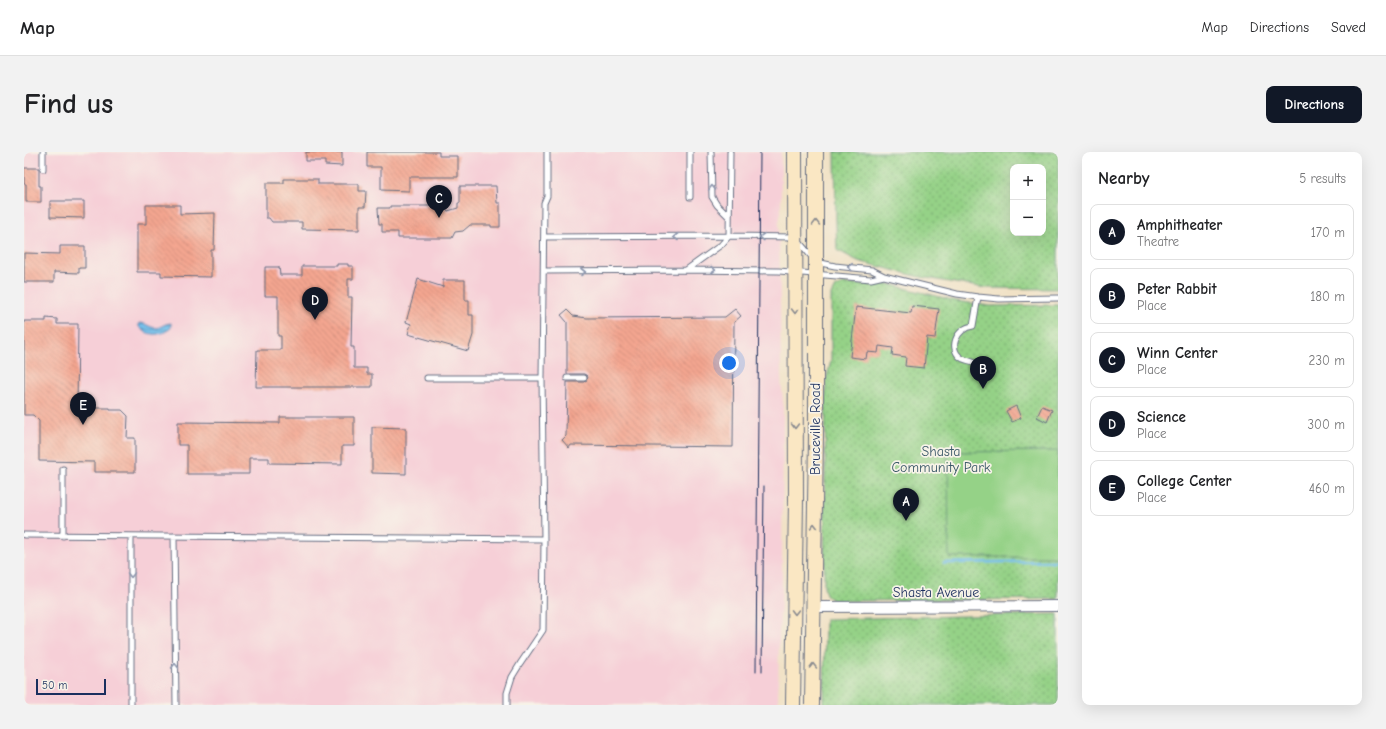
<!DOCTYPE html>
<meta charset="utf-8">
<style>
body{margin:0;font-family:"Comic Neue",sans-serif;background:#f2f2f2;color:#202124}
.controls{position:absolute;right:12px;top:12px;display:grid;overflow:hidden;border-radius:8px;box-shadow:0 4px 16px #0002}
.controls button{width:36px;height:36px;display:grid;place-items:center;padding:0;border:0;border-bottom:1px solid #e0e0e0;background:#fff;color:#202124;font:20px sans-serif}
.scale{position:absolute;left:12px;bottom:10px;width:70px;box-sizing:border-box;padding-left:4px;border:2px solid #1b2f5e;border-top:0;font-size:11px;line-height:14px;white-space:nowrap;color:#1b2f5e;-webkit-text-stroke:3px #f7f3e8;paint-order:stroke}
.you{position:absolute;left:705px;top:211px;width:14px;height:14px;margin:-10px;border:3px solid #fff;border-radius:50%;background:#1a73e8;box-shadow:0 0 0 6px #1a73e833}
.badge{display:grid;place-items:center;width:26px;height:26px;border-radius:50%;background:#111827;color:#fff;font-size:13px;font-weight:700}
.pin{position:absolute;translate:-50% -33px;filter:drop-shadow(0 1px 2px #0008)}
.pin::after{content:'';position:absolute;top:21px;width:14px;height:12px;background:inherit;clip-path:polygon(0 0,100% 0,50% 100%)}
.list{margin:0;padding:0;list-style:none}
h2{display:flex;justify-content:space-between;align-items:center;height:52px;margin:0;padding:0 16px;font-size:17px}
h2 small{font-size:13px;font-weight:400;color:#757577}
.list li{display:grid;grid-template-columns:26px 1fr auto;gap:12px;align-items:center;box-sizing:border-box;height:56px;margin:0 8px 8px;padding:0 8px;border:1px solid #e0e0e0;border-radius:8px}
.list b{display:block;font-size:15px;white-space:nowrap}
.list p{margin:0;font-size:13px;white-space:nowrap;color:#757577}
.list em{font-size:13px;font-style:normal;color:#757577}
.map{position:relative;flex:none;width:1034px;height:553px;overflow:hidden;border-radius:8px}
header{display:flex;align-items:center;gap:24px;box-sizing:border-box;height:56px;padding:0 20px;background:#fff;border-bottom:1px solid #e0e0e0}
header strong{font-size:19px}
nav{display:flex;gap:22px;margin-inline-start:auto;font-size:14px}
.intro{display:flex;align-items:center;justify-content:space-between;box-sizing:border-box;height:96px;padding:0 24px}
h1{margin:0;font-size:28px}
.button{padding:10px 18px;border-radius:8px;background:#111827;color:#fff;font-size:14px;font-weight:700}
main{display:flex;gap:24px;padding:0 24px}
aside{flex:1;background:#fff;border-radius:8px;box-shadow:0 4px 16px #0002}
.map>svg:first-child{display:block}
</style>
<header>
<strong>Map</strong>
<nav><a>Map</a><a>Directions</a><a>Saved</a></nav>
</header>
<div class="intro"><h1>Find us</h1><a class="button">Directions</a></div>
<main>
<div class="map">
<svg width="1034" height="553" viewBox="0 0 1034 553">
<defs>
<pattern id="grass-dots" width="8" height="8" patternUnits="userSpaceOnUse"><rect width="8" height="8" fill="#95d287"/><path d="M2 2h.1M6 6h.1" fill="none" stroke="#79ab72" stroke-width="1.8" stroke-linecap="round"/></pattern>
<pattern id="water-rules" width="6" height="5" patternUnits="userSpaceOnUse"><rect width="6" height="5" fill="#6fbce9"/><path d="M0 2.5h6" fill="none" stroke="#5a99c0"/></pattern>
<pattern id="building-back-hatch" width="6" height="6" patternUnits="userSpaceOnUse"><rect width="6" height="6" fill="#f4a690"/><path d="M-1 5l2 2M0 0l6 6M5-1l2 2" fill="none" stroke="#c58879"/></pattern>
</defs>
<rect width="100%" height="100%" fill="#f7f3e8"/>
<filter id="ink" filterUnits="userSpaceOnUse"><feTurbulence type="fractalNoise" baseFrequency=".025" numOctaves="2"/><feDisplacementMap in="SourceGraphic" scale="8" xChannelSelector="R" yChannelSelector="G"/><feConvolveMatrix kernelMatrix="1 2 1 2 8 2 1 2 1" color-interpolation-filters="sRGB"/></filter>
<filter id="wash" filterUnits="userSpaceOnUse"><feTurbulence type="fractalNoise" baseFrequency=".012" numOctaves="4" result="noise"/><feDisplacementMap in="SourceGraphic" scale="16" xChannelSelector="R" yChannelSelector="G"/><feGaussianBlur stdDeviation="0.9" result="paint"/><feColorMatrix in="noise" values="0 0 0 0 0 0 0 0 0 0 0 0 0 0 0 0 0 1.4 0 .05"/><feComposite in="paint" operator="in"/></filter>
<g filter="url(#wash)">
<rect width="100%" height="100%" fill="#f1e2c6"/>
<path fill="#f6cfd7" d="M0,0H757V60L755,71L757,226L759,250L758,435L755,480L754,553H0Z"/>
<path fill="url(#grass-dots)" stroke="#588072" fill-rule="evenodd" d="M811,0H1034V137L962,136L931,131L892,124L834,109L813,98L812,73ZM989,15H1019V81H989Z
M819,132H865L932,149L966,154L1034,153V447L812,449C804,447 801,442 800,435L802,228L807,209V143L811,135Z
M1034,462V553H800L801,467Z"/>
<path fill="#95d287" stroke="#588072" d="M1034,299V405H925L924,300Z"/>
<path fill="url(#water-rules)" stroke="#4576a4" d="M115,171C122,171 125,175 131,176C137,176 140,171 147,171V176C137,184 125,185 115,175Z"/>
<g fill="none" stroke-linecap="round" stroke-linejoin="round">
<path stroke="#6fbce9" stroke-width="3" d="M920,411L1034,409"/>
</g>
<g id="blocks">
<path fill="url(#building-back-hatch)" d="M282,0H318V14L301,13V9H282Z
M343,0H415V4H434V25H385V39L357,38V15H343Z
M0,16H15V34H17V50H2V32H0Z
M260,27H294V32H335V39H342L341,55H335V78L278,77V70H248L245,66H242V31H260Z
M436,34H472L473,51H476V75H467V73H446L439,79L431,80L428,86H374V80H358V72H355L354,56H366V54H419L424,59L434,56V51H436Z
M26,49H60V66L26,65Z
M122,53H156V62L191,61L190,98H187V125L137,124V120H113V72H122Z
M36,94H61V116H55V121L30,120V130H0V101L36,102Z
M313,112H324V114H329V127H324V145H328L327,195H330V216H343V222H348V235H232L233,198H257V184H254V144H241V115H255L256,123H278V114H313Z
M394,127L419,135V128H441V148H445V163H449V183L444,199L384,182L387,172L382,170Z
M888,154L915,157L911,186L903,185L900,216L881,214L882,205L868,203L869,196L855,194L854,201L843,200L842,207L826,205L832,155L887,161Z
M711,157L717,164L710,170L709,295L547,293L545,296L538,288L542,284L543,230H560L564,226L563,224L560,222H543V170L537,163L543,158L549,164L563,166L701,165Z
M22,166L33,167V172H54L53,256H86V258H98L104,264L103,286H111V320H70V310L15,309V269L9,263H0V169H22Z
M992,254L997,266L988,270L982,259Z
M1018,254L1028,258L1023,270L1013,265Z
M256,265H330V294H318V312L245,311V306H225V322H163V293H154V270L256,271Z
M348,275L382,276V322L348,321Z"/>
</g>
</g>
<g filter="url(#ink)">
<use href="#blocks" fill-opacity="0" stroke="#666e82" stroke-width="1"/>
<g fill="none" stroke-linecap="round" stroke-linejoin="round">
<g stroke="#666e82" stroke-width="7">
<path id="lane" d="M19,0V17
M687,0L688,45L693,53L705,65
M666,45V0
M520,85L705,84L771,85L792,110L811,114L848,118L860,124L933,142L954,145L975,147L1034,146
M662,118L697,93L705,84L706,0
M520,119L662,118L755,119L847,127L860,124
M949,210C946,209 942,208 939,207C923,198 932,176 949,174L954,145
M403,226H518
M543,226H560
M0,383L520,387L518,226L520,51L523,44V0
M39,384V317
M107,384V553
M150,384L152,553
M483,553V541L488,525L496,512L519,478L520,387"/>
</g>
<g stroke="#666e82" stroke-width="12">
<path id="street" d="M789,455L1034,454"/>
</g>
<g stroke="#666e82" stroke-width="16">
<path id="secondary" d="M769,553L772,347L771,0
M788,553L792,285V0"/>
</g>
<use href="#lane" stroke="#fff" stroke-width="5"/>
<use href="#street" stroke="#fff" stroke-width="10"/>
<use href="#secondary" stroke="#fae7c3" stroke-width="14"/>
<path stroke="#1b2f5e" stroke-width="1" d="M738,519L740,334
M732,520L736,0"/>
</g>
<defs><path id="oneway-chevron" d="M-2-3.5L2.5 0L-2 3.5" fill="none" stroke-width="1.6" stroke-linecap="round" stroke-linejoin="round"/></defs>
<g stroke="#8d97ae">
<use href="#oneway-chevron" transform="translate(688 36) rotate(-92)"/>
<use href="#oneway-chevron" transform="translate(652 85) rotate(180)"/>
<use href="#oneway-chevron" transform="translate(738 85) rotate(-179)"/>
<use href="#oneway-chevron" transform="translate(826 115) rotate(-176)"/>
<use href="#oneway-chevron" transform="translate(689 118) rotate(1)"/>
<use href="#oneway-chevron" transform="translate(559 120)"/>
<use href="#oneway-chevron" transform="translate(107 423) rotate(90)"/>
<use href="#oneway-chevron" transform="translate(151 514) rotate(-90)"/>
</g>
<g stroke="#8a8b90">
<use href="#oneway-chevron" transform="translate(792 71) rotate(-90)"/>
<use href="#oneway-chevron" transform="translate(771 159) rotate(90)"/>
<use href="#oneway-chevron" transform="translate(771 274) rotate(90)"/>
<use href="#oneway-chevron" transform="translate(790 374) rotate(-89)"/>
<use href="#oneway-chevron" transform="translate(771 460) rotate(91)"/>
<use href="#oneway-chevron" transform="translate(789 514) rotate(-90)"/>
</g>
</g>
<g text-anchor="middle" stroke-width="3.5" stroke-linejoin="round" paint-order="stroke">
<g font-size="14" fill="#1b2f5e" stroke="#f7f3e8">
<text transform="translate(791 277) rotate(-90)" y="5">Bruceville Road</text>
<text x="912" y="445">Shasta Avenue</text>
</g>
<g font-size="14" fill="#3a5868" stroke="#f7f3e8">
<text x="917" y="304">Shasta<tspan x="917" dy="16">Community Park</tspan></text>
</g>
</g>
</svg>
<div class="controls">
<button>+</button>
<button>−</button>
</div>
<div class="scale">50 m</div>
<div class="you"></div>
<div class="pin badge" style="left:882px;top:369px">A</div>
<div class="pin badge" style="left:959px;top:237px">B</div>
<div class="pin badge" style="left:415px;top:66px">C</div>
<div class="pin badge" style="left:291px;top:168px">D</div>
<div class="pin badge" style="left:59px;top:273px">E</div>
</div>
<aside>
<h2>Nearby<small>5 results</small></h2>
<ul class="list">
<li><span class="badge">A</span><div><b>Amphitheater</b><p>Theatre</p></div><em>170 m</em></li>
<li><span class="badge">B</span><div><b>Peter Rabbit</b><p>Place</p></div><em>180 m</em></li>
<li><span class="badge">C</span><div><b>Winn Center</b><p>Place</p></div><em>230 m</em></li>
<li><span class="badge">D</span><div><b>Science</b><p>Place</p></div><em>300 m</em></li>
<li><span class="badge">E</span><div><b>College Center</b><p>Place</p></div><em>460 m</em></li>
</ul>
</aside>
</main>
